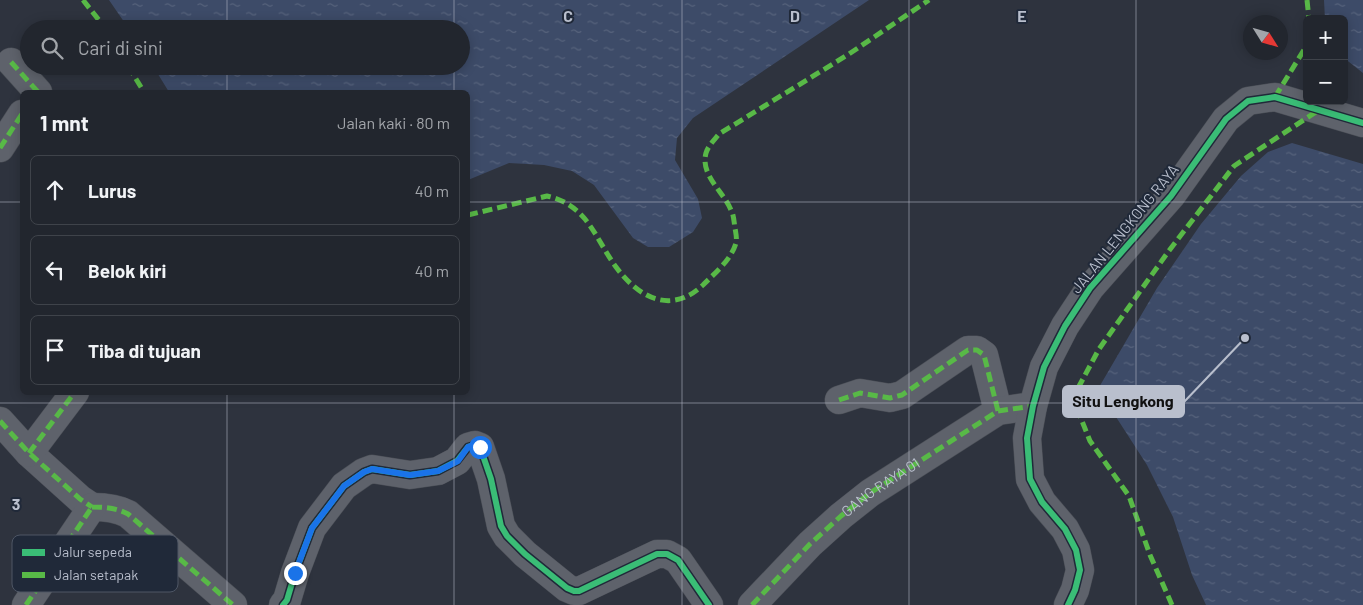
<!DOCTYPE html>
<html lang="id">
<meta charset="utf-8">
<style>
body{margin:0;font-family:Barlow,sans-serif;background:#2a2e36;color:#f1f3f6}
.controls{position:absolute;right:15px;top:15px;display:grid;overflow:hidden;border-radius:8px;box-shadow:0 2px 12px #0003}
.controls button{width:45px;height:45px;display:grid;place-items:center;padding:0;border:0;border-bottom:1px solid #3f434a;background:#22262e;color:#f1f3f6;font:25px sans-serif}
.compass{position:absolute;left:1243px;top:15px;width:45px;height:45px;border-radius:50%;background:#22262e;box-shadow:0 2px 12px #0003;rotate:127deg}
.stop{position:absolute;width:15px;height:15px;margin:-11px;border:4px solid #1a73e8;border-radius:50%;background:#fff}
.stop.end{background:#1a73e8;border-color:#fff;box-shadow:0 1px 5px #0008}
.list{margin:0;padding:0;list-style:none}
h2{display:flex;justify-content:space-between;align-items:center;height:65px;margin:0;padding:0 20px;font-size:21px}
h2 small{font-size:16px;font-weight:400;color:#a2a5aa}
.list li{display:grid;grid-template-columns:32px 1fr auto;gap:15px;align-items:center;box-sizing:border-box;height:70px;margin:0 10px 10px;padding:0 10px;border:1px solid #3f434a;border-radius:8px}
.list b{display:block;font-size:19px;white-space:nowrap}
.list em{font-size:16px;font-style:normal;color:#a2a5aa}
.icon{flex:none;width:28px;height:28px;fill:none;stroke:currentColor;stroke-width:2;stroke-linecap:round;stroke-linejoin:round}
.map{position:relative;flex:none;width:1363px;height:605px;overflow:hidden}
.search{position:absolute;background:#22262e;box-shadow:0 2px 12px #0003;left:20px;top:20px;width:450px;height:55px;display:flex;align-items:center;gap:12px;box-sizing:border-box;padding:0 18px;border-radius:28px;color:#a2a5aa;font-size:19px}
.panel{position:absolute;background:#22262e;box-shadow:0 2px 12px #0003;left:20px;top:90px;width:450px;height:305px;border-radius:8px}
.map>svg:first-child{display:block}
</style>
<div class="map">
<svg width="1363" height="605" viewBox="0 0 1363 605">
<defs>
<pattern id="water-ripples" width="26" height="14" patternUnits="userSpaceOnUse" patternTransform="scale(1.25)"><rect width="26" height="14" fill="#3d4b68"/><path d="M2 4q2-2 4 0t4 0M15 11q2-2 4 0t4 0" fill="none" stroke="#57637c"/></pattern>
</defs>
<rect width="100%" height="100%" fill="#2e333e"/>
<path fill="url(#water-ripples)" d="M109,0H869L693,118L677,138L675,160L698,199L702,218L693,232L669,247H648L633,238L594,185L572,171L544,165L509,163L468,180V92H169L153,66H461V29H129Z
M1324,0H1363V73L1344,58V19H1325Z
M1292,143L1363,164V605H1206L1192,575L1173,517L1147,465L1098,389L1157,288L1201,224L1241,176L1268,152Z"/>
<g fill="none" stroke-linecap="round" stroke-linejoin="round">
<g stroke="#4a4e56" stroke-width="29">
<g id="minor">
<path d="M11,62L38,92"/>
<path d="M0,148L22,114"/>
<path d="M839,400L860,393L890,398L902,395L968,350H977L984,355L998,411"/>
<path d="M0,421L29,453L80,499L92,507"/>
<path d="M29,453L75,392"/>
<path d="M92,507C104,507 117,508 128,514L233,605"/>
<path d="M26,605L92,507"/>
<path d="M283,605L287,600L295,573L312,528L344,486L364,472L372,469L410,475L438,471L457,461L468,447L475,445L480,447L491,479L501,526L507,536L525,554L567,588L574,591H579L657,554H667L678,560L709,605"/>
<path id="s1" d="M752,605L810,544L841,516L870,493L998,411L1033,406"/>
<path d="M1068,605L1075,590L1080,570L1076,550L1065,529L1042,502L1030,479L1027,438L1033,406L1044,367L1065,326L1090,288L1171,196L1226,119L1248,101L1275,97L1363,123"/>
</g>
</g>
<use href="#minor" stroke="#5e626b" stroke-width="28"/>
<path stroke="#58b947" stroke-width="5" stroke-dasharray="10 5" stroke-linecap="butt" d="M83,0L106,29
M1307,0L1309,19
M11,62L38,92
M128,66L144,92
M1275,97L1307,45
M0,148L22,114
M468,215L547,196C562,199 575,207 585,219C597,234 605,252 616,267C639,298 671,315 703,285C715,273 731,260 736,243C737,238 736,234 735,228C734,223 734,215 731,210C723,191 700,175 706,153C708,146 715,139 719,134L849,54L929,0
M839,400L860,393L890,398L902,395L968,350H977L984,355L998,411
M0,421L29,453L80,499L92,507
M29,453L75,392
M92,507C104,507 117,508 128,514L233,605
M26,605L92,507
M752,605L810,544L841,516L870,493L998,411L1033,406
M1172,605L1150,555L1129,496L1090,441L1080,416L1077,390L1099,349L1168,252L1234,166L1319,110"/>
<g stroke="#202939" stroke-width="9">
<path id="cycleway" d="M283,605L287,600L295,573L312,528L344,486L364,472L372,469L410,475L438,471L457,461L468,447L475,445L480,447L491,479L501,526L507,536L525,554L567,588L574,591H579L657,554H667L678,560L709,605
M1068,605L1075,590L1080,570L1076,550L1065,529L1042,502L1030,479L1027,438L1033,406L1044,367L1065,326L1090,288L1171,196L1226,119L1248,101L1275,97L1363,123"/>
</g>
<use href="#cycleway" stroke="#3abd76" stroke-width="6"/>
</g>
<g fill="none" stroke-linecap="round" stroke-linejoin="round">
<path stroke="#1a73e8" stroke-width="6" d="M295,573L312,528L344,486L364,472L372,469L410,475L438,471L458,461L468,447L475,445L480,447"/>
</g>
<path fill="none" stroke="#b9bfcd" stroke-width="1" stroke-opacity="0.55" d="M227,0V29M454,0V29M682,0V605M909,0V605M1136,0V605M227,66V92M454,66V92M0,202H22M468,202H1363M227,392V605M454,392V605M0,403H1363"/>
<g text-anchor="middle" stroke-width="4" stroke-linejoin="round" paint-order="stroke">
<g font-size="15" fill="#b9bfcd" stroke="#202939">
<text transform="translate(1125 229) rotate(-51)" y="5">JALAN LENGKONG RAYA</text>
<text dy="5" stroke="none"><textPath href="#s1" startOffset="175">GANG RAYA 01</textPath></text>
</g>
</g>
<rect x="12" y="535" width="166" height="57" rx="8" fill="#202939" stroke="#4e5665" stroke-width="1"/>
<rect x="22" y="549" width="23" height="7" fill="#3abd76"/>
<rect x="22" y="572" width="23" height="6" fill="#58b947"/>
<g font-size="14" fill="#b9bfcd">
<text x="54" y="557">Jalur sepeda</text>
<text x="54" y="580">Jalan setapak</text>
</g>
<g font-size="16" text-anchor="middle" font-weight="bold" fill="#b9bfcd" stroke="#202939" stroke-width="4" stroke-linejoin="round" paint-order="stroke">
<text x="568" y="22">C</text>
<text x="795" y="22">D</text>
<text x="1022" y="22">E</text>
<text x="16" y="510">3</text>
</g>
<path fill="none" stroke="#b9bfcd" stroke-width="2" d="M1245 338L1184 402"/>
<circle fill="#b9bfcd" stroke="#202939" stroke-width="2" cx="1245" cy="338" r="5"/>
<rect fill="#b9bfcd" stroke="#b9bfcd" stroke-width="2" x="1063" y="386" width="121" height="31" rx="5"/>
<g font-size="16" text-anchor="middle" font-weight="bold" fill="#111">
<text x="1123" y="407">Situ Lengkong</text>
</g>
</svg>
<div class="controls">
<button>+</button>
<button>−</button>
</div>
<svg class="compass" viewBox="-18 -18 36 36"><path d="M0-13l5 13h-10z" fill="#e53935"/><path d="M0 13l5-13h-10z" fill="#a2a5aa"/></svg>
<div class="stop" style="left:480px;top:447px"></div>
<div class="stop end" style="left:295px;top:573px"></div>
<div class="search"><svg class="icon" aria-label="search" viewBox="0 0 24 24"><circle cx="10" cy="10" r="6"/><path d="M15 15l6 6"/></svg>Cari di sini</div>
<section class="panel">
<h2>1 mnt<small>Jalan kaki · 80 m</small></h2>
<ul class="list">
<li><svg class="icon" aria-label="ahead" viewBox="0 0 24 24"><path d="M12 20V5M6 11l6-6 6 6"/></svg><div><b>Lurus</b></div><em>40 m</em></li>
<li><svg class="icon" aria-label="left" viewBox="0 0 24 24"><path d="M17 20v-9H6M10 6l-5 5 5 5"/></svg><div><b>Belok kiri</b></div><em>40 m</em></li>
<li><svg class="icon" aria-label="arrive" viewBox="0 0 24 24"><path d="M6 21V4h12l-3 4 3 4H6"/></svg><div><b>Tiba di tujuan</b></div></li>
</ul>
</section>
</div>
